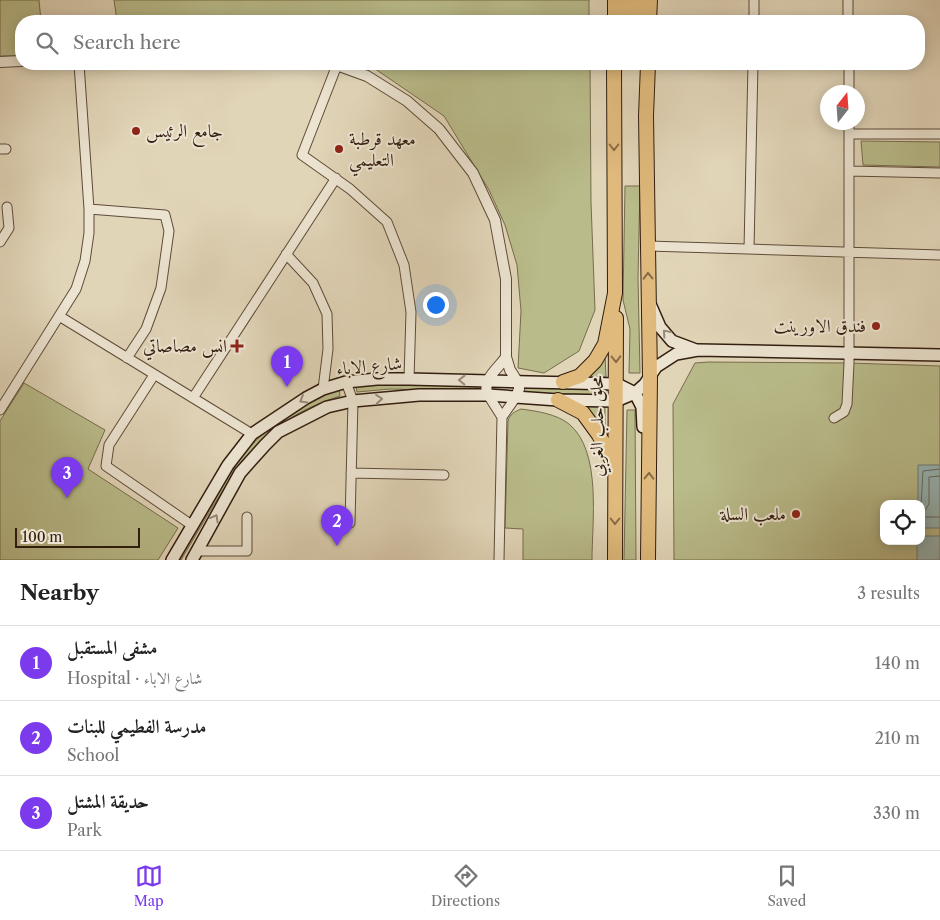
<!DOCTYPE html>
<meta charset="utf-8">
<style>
body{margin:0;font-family:"Libre Caslon Text",Amiri,serif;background:#f6f6f6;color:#222}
.controls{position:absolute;right:15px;bottom:15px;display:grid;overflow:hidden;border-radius:10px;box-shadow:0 2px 12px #0003}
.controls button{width:45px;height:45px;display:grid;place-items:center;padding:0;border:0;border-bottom:1px solid #e0e0e0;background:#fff;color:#222;font:25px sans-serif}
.compass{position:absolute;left:820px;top:85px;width:45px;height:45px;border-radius:50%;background:#fff;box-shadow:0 2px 12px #0003;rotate:17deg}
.scale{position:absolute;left:15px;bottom:12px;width:125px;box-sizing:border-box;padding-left:5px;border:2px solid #321d0f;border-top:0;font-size:14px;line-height:18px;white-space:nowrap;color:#321d0f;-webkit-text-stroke:4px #ece4d1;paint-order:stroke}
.you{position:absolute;left:435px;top:304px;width:18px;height:18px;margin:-12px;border:4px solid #fff;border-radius:50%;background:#1a73e8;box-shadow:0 0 0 8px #1a73e833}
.badge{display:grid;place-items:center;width:32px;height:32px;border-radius:50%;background:#7c3aed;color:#fff;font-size:16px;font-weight:700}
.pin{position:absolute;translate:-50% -41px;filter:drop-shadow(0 1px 2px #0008)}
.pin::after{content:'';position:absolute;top:26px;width:18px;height:15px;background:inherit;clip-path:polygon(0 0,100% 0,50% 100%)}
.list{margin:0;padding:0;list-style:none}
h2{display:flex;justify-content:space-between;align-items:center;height:65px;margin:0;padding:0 20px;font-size:21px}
h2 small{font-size:16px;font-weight:400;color:#767676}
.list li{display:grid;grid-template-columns:32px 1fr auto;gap:15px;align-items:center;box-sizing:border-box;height:75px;padding:0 20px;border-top:1px solid #e0e0e0}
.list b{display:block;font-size:19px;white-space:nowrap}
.list p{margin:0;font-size:16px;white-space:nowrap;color:#767676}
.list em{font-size:16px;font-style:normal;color:#767676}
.icon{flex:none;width:28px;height:28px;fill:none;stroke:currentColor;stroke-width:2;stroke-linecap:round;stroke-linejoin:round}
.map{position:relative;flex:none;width:940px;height:560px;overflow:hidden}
.search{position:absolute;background:#fff;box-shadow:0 2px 12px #0003;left:15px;right:15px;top:15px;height:55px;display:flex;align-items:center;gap:12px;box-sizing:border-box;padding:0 18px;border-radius:20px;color:#767676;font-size:19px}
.sheet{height:290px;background:#fff}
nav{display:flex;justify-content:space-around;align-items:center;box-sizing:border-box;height:70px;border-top:1px solid #e0e0e0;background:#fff;font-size:14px;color:#767676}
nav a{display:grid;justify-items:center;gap:2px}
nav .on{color:#7c3aed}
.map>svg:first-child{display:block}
</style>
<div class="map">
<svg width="940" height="560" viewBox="0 0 940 560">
<rect width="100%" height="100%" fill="#e1d5b8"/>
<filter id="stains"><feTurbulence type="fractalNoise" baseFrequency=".004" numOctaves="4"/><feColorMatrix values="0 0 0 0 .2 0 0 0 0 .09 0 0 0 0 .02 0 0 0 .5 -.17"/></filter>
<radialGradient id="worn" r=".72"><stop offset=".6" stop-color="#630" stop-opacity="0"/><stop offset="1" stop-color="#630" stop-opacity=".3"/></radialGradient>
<path fill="#b9bb8a" stroke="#766c4c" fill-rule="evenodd" d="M0,0H39L41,21H21V56H0Z
M114,0H589V21H117Z
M368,64H590L591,202L595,310L579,351L544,373L518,368L521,311L517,265L505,225L489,190L444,116Z
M861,141L940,142V167L863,165Z
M625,186H640L638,278L640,373H629L630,329L623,300Z
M605,354L606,377L585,378Z
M708,362L849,363L940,366V560H674L673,404L695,363ZM884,504H921V541H884Z
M24,383L105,430L88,469L178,528L158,560H0V421Z
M390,384L477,385V391L390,389L357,392L356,385Z
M523,386L606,387L607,395L524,393Z
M339,389L340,396C322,402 304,409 288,420C238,454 211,511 181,560H173C219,487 251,418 339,389Z
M585,405H605V432Z
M521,409C536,411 557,414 569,424C602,451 592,522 592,560H523V529L505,528L508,421C510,414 514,412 521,409Z
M627,410H635L636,560H624Z"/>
<path fill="#97b6b7" stroke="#6f7974" d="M918,465H940V528H921V504H918Z
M921,536H940V560H917V541H921Z"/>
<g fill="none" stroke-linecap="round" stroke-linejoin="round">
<path stroke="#646a63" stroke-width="1" d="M940,476L929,477V504L923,514L925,517H940
M921,506L923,471L940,469"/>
<g stroke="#5e4b39" stroke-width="11">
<path id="minor" d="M848,0V21
M754,21V0
M849,64V92
M337,65L302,155L350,189L387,222L404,265L411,312L409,379
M849,134H940
M0,149H6
M849,171L940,173
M89,209L165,215L169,231L161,288L146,329L127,358
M0,242L9,228L7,207
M648,246L940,255
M749,249L753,64
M286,254L313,283L327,314L328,349L323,389
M59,316L252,434
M154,375L109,445L106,466L193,526
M346,382L353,401L350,523
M488,395L502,417
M193,398L336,178
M0,410L76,289L85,261L89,233V209L79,64
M834,418L844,412L847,404L849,363V122
M351,473L444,475
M197,551H247V517
M499,560L502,417L516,397"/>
</g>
<g stroke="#5e4b39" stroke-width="12">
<path id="tertiary" d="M0,62L21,61
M334,64L367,76L407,101L439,129L473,173L495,220L506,279V357L510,370L519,384V389L516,397
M488,395C481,380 498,369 506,357"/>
</g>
<g stroke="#321d0f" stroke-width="14">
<path id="secondary" d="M650,304L660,327L672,341L696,350
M172,560L228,465L252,434L306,398L323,389L346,382L377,379H409L617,384L635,393L642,407L643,427
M192,560L240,473L265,445L278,432L327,407L353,401L419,395H488L558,400L616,401L635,393L645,384L656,367L676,354L698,350L940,355"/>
</g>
<g stroke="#321d0f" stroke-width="16">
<path id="trunk" d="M615,21V0
M626,21L627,0
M639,21L640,0
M649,21L650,0
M648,64L646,116L650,377L648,560
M563,382L580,376L595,361L605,344L615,293L614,64
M558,400L583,413L599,435L614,465
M615,560L616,318"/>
</g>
<use href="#minor" stroke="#ece4d1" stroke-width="9"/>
<use href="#tertiary" stroke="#ece4d1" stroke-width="10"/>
<use href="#secondary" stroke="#ece4d1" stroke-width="11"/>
<use href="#trunk" stroke="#e0ba7c" stroke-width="14"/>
</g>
<defs><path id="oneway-chevron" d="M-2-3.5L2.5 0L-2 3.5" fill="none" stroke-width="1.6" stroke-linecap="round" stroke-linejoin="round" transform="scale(1.25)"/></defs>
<g stroke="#896c46">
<use href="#oneway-chevron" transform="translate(614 147) rotate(90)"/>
<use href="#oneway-chevron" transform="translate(648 276) rotate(-91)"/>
<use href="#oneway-chevron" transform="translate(616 359) rotate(89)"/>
<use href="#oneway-chevron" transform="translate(649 476) rotate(-89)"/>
<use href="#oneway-chevron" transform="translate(615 521) rotate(90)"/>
</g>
<g stroke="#988a7a">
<use href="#oneway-chevron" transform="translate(666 333) rotate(-131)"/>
<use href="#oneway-chevron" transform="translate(462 380) rotate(-179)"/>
<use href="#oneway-chevron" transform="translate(379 399) rotate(-5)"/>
<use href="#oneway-chevron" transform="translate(303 400) rotate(149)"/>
<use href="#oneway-chevron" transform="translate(215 518) rotate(-61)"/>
</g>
<g fill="#8f2418" stroke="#ece4d1" stroke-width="2">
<circle cx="136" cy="131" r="5"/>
<circle cx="339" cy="149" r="5"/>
<circle cx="876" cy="326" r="5"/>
<path d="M234.5 338.5h5v5h5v5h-5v5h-5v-5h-5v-5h5z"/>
<circle cx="796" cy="514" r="5"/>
</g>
<g text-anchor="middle" stroke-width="4" stroke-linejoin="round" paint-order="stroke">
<g font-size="18" fill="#321d0f" stroke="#ece4d1" text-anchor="end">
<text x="146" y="137" text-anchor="start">جامع الرئيس</text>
<text x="349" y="145" text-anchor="start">معهد قرطبة<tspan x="349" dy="21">التعليمي</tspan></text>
<text x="866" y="332">فندق الاورينت</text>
<text x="227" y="352">انس مصاصاتي</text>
<text x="786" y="520">ملعب السلة</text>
</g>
<g font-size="18" fill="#321d0f" stroke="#ece4d1">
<text transform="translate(369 366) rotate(-5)" y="6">شارع الاباء</text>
<text transform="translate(597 426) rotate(-90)" y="6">محلق حلب الغربي</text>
</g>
</g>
<rect width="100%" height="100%" filter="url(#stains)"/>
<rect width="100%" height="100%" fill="url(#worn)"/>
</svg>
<div class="controls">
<button><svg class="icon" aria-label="locate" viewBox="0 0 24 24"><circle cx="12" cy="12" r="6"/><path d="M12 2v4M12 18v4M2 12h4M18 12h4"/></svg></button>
</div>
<svg class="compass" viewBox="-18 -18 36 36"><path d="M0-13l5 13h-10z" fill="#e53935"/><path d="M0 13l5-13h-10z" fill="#767676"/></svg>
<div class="scale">100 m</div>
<div class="you"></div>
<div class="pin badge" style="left:287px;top:387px">1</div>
<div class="pin badge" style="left:337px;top:546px">2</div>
<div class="pin badge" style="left:67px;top:498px">3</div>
<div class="search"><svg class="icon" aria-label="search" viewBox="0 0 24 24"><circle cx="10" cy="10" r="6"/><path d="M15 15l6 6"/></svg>Search here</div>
</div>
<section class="sheet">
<h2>Nearby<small>3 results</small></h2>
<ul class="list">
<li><span class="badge">1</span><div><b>مشفى المستقبل</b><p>Hospital · شارع الاباء</p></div><em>140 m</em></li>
<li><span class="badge">2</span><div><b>مدرسة الفطيمي للبنات</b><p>School</p></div><em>210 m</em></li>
<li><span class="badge">3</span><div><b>حديقة المشتل</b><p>Park</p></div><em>330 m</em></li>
</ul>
</section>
<nav>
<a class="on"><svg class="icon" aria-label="map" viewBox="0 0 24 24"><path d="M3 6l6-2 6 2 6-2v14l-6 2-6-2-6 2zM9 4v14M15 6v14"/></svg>Map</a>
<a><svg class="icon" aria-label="directions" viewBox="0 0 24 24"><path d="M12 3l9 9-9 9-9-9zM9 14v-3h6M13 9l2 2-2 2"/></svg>Directions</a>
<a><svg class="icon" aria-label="saved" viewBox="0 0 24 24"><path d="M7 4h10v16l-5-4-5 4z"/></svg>Saved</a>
</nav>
